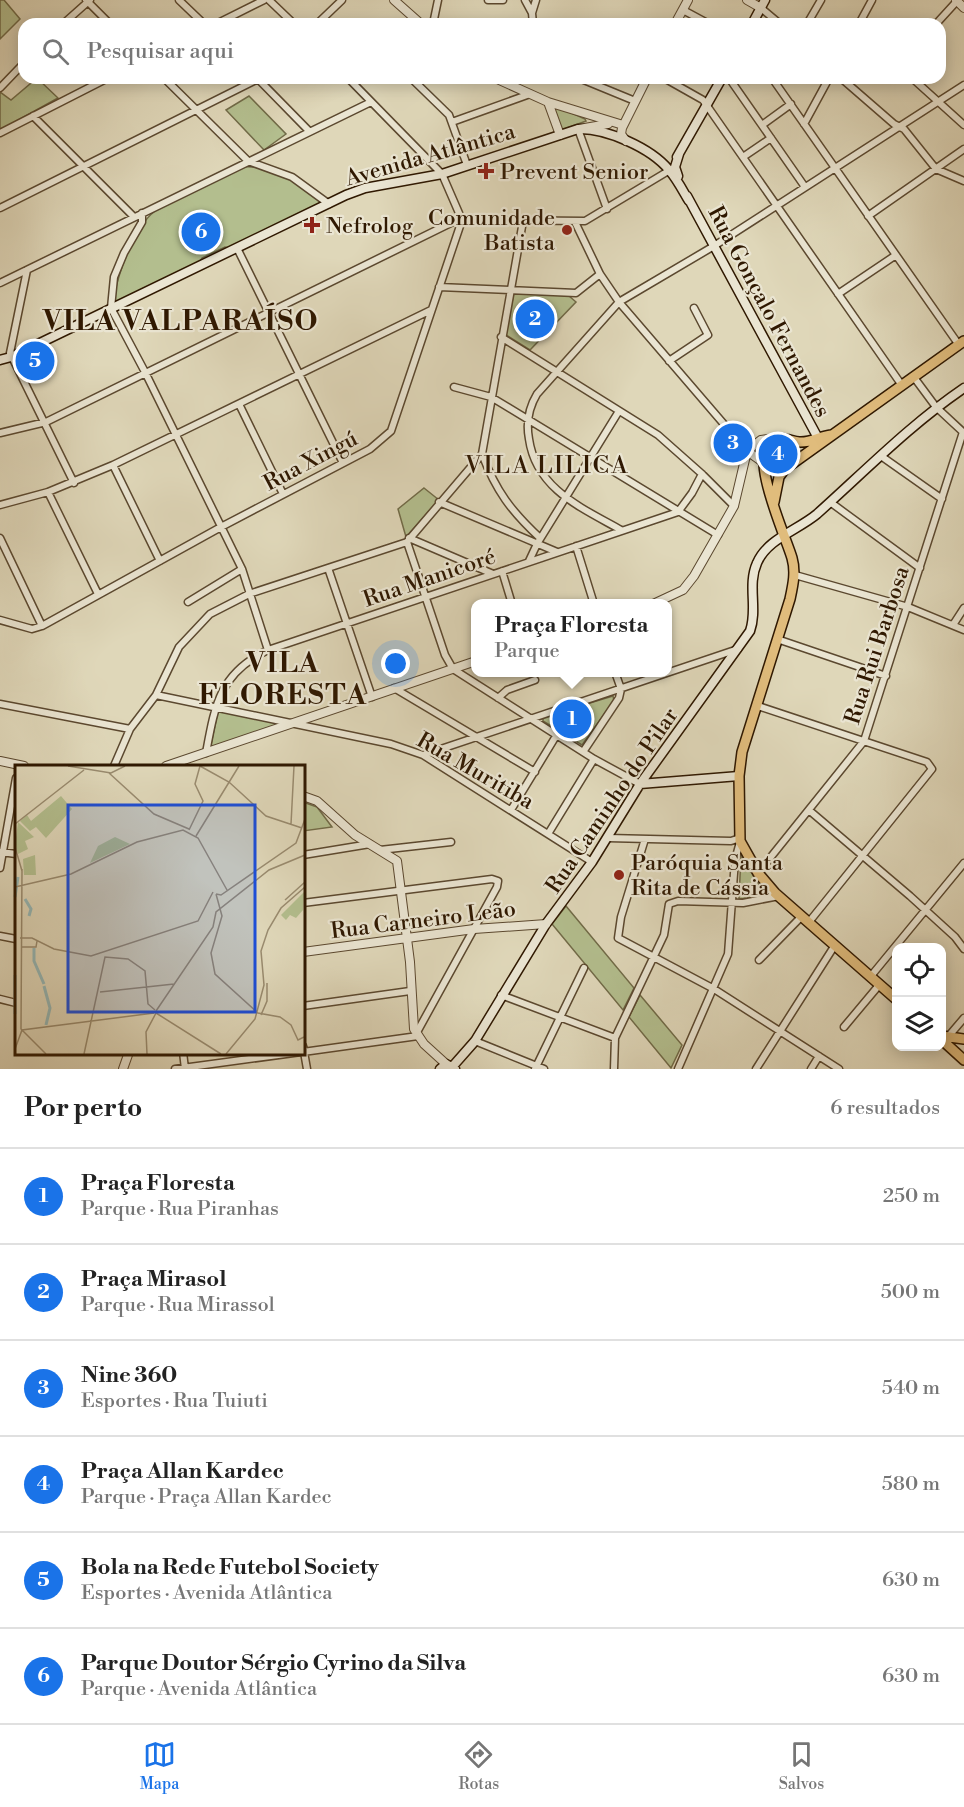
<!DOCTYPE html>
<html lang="pt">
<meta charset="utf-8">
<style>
body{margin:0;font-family:"Libre Bodoni",serif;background:#f2f2f2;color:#222}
.controls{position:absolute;right:18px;bottom:18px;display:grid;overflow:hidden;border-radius:12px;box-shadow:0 3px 15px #0003}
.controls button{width:54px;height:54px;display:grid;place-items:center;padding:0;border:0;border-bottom:2px solid #e0e0e0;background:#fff;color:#222;font:30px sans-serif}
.you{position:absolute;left:396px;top:664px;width:21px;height:21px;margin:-15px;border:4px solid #fff;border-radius:50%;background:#1a73e8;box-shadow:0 0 0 9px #1a73e833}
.badge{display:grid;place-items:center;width:39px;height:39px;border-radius:50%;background:#1a73e8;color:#fff;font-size:20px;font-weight:700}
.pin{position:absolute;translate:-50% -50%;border:3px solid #fff;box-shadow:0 2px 6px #0006}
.popup{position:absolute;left:471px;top:599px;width:201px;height:78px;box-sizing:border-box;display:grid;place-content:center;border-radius:12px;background:#fff;filter:drop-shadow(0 2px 4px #0005);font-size:20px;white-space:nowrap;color:#767676}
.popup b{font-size:22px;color:#222}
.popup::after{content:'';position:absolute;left:50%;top:100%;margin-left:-12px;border:12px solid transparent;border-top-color:#fff}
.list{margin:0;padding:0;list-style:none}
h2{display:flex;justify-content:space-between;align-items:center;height:78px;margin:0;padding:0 24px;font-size:26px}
h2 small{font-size:20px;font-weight:400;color:#767676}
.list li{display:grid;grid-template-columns:39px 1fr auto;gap:18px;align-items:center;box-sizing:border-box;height:96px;padding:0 24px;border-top:2px solid #e0e0e0}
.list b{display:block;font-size:22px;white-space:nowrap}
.list p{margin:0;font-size:20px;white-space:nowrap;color:#767676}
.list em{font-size:20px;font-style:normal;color:#767676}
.icon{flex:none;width:33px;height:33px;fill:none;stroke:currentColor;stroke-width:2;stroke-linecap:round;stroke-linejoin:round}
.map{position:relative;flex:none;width:964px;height:1069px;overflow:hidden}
.search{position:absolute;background:#fff;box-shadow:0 3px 15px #0003;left:18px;right:18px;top:18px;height:66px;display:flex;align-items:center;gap:15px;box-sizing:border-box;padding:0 21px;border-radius:18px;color:#767676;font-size:22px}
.sheet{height:654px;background:#fff}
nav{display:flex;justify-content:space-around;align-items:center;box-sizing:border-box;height:84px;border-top:2px solid #e0e0e0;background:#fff;font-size:16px;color:#767676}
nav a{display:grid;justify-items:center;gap:3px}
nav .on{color:#1a73e8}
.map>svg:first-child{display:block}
</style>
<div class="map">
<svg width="964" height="1069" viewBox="0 0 964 1069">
<rect width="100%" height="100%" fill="#dfd7b9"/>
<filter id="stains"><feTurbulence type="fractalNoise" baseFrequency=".00333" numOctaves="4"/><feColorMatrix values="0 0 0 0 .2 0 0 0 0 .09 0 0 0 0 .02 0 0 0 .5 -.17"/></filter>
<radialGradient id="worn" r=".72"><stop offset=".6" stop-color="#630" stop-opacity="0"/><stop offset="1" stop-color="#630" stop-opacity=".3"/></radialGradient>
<path fill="#b3be8e" stroke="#716b48" stroke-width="1.5" d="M0,0H4L20,19L0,39Z
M37,78L58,98L0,130V92L11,100Z
M249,96L286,134L264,150L226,110Z
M556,106L585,119L586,121L562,130L553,108Z
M242,167C269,164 300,184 321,200L319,205L229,248L225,247L202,258L199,263L116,303L113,301C118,274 133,228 155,211C178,193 215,180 242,167Z
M514,292L569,296L576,302L530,350L506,335Z
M766 454a12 12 0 1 1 24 0a12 12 0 1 1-24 0Z
M424,488L439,500L406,537L398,509Z
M613,696L614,701L582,745L543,721V717Z
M218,711L287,725L210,749Z
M303,802L317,807L332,827L303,831Z
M741,855L759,885L769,895L739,899Z
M566,906L634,988L623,1010L552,924Z
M640,995L682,1045L671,1068L629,1017Z"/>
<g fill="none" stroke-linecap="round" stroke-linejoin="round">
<g stroke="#5b482f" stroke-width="9">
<path id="minor" d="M86,0L110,24
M179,0L204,24
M269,0L294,24
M488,0H503
M525,0L532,13L533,24
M761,8L780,24
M683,10L709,24
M532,13L536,0
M63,24L90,0
M216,24L264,0
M317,24L342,0
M433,24L438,0
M807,24L821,0
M859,24L872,0
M936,24L957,1
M164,78L248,161L292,177L329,204
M257,78L309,131
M411,78L449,115L467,165
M579,78L635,101
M664,78L703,100L901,384
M729,78L805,187
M772,78L959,345
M841,78L894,124L904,129L936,169L964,181
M912,78L964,125
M0,88L24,63
M33,116L134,217
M452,122L530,94
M804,124L829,78
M762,125L791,104
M578,129L607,209
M0,133L108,78
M743,157L771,138
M0,208L258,79
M142,213V222L124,253L114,277L111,308L145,372L242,569L268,650
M868,216L964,149
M462,220L585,221L670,170
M575,222L600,274L619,302L747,451
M237,248L343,463
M27,270L10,353L74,483
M0,283L371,102
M439,287L576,293L600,274
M838,294L896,255
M501,337L658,435L702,474L734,506
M669,361L708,335L694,308
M913,376L936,407L964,433
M454,387L491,397L718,535
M239,404L283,494
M0,433L46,422L461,218
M482,454C496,491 511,511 540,538
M881,456L942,499
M113,465L160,561
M48,492L98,594
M439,502L557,552
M830,502L920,568
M0,505L48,492L113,465L431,310
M621,530C582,508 536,489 529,439C526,423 528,409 537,394L619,302L714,246L964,85
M0,538L42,626
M409,538L493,574
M407,542L445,655L453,669L594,759L640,784
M407,542L482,454L523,221
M576,546L594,604
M529,561L537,544L619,411
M328,568L372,697
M502,571L512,604
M795,575L908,607L964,630
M188,602L242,569
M0,620L32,629L42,626L221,527L370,449L391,431L462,220L442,174L348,78
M953,625L964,608
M777,639L886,676
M394,688L535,772
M156,695L391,744L423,755L592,862
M498,698L507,690L535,680
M0,704L130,729
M758,706L927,762L932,769L809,922
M583,752L619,698L621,689L615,672
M206,753C215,704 220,673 268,650L678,512L692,493L702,474
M423,755L738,649
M114,766L130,729L156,695L179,647L210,614L249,594L407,542
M511,810L556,736
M810,811L910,896L955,937L964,949
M548,834L594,759
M608,838L731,841L740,838
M645,839L621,917L618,938L714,989L839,1069
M380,850L451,842
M1,852L16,854
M303,855L370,844
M0,868L16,778
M758,873L864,741L963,432
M303,903L492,879L498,881L497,887L416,1034
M0,936L16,939
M759,960L802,916
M871,976L964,863
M501,995L615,1038
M0,999L16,1003
M303,1006L410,991
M844,1027L880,984
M947,1038L964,1018
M475,1041L544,1069
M303,1046L307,1069
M183,1052L185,1069
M303,1052L418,1036
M175,1069L301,1052
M535,1069L584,968
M614,1069L615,1038L664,935L669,904L678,901L743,903L779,896
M678,1069L728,954L735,860L740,842
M756,1069L835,945
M811,1069L819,1056"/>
</g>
<g stroke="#5b482f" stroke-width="10">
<path id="tertiary" d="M394,0L421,24
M747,0L761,8
M956,0L964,8
M675,24L688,0
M495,78L548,102L623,125
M548,102L560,135
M579,129L608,124
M626,141L621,134L622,128L647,78
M747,451L761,440L775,438
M747,451L764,463
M653,604L683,590L694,576L734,506L747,451
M0,761L24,766
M166,766L476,661
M303,796L317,801L355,835L397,861L410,962L414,1029L424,1044L446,1064
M303,952L474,929L546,924
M123,1069L129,1052"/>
</g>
<g stroke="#2f1801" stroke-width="11">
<path id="secondary" d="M752,24L765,0
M677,157L722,78
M678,176L675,167L679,154
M687,196L818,438
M0,360L11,357L346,195L365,188L442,174L578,129C606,128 651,148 669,170C677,179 683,191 689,201
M640,784L739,776
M453,1066L475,1041L546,924L592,862L640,784L750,631C758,609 747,585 757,563C767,539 798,530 817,514C865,471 911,424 964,388
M440,1069L446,1064L455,1069"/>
</g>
<g stroke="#2f1801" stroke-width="12">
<path id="primary" d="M831,435C820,436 811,443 799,442C791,441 780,436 772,440C747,453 786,537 792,558C796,572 793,585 790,599L742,752L739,776L740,841L758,873L775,893L896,999
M764,463L776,469L788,466
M789,466L964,341
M774,502L779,477L794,456L791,444L785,439
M942,1036L964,1039
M942,1040L964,1060"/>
</g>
<use href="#minor" stroke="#eae5d2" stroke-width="6"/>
<use href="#tertiary" stroke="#eae5d2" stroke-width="8"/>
<use href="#secondary" stroke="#eae5d2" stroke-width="8"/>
<use href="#primary" stroke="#e0bc7c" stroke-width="9"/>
</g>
<g fill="#8f2418" stroke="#eae5d2" stroke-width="2">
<path d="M483 162h6v6h6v6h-6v6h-6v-6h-6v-6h6z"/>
<path d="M309 216h6v6h6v6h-6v6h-6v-6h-6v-6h6z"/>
<circle cx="567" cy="230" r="6"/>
<circle cx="619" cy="875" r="6"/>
</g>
<g text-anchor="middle" stroke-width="4.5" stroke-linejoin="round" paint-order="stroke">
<g font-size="22" fill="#2f1801" stroke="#eae5d2">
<text transform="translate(430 154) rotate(-16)" y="8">Avenida Atlântica</text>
<text transform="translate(770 311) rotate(62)" y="8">Rua Gonçalo Fernandes</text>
<text transform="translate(310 460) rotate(-28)" y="8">Rua Xingú</text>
<text transform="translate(429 577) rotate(-19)" y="8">Rua Manicoré</text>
<text transform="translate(876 645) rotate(-72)" y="8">Rua Rui Barbosa</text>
<text transform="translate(476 770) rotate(30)" y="8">Rua Muritiba</text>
<text transform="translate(611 800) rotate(-56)" y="8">Rua Caminho do Pilar</text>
<text transform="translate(423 919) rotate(-7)" y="8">Rua Carneiro Leão</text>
</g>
<g font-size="22" fill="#2f1801" stroke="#eae5d2" text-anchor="start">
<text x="500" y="179">Prevent Senior</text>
<text x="555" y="225" text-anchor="end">Comunidade<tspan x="555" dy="25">Batista</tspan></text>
<text x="326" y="233">Nefrolog</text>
<text x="631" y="870">Paróquia Santa<tspan x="631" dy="25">Rita de Cássia</tspan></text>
</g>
<g font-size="24" letter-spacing="1.5" fill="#2f1801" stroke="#eae5d2">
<text x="547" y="473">VILA LILICA</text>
</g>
<g font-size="28" font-weight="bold" letter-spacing="1.5" fill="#2f1801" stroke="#eae5d2">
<text x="181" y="330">VILA VALPARAÍSO</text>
<text x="283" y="672">VILA<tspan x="283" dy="32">FLORESTA</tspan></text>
</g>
</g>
<g transform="translate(15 765)">
<rect width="290" height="290" fill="#dfd7b9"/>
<path d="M46,31L57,44L31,73L21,62L15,66L5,56L12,50L16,56ZM3,57L19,72L10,76L13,84L3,89L0,80ZM100,72L115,79L75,98L83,81ZM20,90L21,110H9L8,94ZM289,127L288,145L281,153L275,150L271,155L266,150Z" fill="#b3be8e"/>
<path fill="none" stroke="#95b8b7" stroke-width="3" d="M0,132L3,112M10,134L16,144L14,151M19,183V196L29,219M0,210V249M29,221L35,243L31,260"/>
<path fill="none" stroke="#998b6f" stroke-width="1.5" d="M53,1L96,8L110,1M185,1L214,17L251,51L287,63M94,8L139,49L174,64M0,59L69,5M276,59L279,1M174,65L188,36L180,19L185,1M181,71L224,1M0,82L7,106M7,104L6,264L31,289M0,122L56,109L122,77L168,65L183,73L212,125M201,129L207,151L196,188L200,209L243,248L265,252L276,260L283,275L289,272M201,129L206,130L281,78L290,54M270,135L290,117M5,173H17L39,184L76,191L183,156L198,127M6,182H21L22,176M85,227L159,219M141,246L198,162L201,147L254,105L290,90M141,248L206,289M246,250L252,236V218M0,284L7,265L139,248M69,289L90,192L113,194L130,206L133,239L140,245M132,289L131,267L141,248M211,289L240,254L249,220L246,186L253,165L266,143L290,122"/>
<path fill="#1d4ed8" fill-opacity="0.15" stroke="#1d4ed8" stroke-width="3" d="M53,40H240V247H53Z"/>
<rect width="290" height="290" fill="none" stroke="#2f1801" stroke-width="3"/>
</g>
<rect width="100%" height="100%" filter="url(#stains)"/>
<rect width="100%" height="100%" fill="url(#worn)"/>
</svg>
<div class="controls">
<button><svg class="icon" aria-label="locate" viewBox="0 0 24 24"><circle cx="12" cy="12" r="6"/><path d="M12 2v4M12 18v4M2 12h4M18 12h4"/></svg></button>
<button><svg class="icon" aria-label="layers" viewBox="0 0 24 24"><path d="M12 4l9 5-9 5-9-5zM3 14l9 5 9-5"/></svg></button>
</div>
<div class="you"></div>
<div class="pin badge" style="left:572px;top:719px">1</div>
<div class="popup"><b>Praça Floresta</b>Parque</div>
<div class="pin badge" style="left:535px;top:319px">2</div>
<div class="pin badge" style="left:733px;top:443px">3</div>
<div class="pin badge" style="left:778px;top:454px">4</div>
<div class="pin badge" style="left:35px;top:361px">5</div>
<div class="pin badge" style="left:201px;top:232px">6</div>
<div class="search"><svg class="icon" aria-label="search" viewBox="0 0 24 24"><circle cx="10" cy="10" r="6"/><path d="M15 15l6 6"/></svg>Pesquisar aqui</div>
</div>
<section class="sheet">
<h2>Por perto<small>6 resultados</small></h2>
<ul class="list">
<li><span class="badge">1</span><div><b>Praça Floresta</b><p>Parque · Rua Piranhas</p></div><em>250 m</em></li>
<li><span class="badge">2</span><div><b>Praça Mirasol</b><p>Parque · Rua Mirassol</p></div><em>500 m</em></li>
<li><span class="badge">3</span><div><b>Nine 360</b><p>Esportes · Rua Tuiuti</p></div><em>540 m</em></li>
<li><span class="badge">4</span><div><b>Praça Allan Kardec</b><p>Parque · Praça Allan Kardec</p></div><em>580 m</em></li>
<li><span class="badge">5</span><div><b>Bola na Rede Futebol Society</b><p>Esportes · Avenida Atlântica</p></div><em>630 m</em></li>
<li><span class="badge">6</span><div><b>Parque Doutor Sérgio Cyrino da Silva</b><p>Parque · Avenida Atlântica</p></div><em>630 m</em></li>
</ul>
</section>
<nav>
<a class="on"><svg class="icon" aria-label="map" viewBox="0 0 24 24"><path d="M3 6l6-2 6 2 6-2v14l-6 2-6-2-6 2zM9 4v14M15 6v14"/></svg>Mapa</a>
<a><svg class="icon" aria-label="directions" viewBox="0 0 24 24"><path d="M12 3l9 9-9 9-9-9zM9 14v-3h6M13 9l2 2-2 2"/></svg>Rotas</a>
<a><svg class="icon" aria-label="saved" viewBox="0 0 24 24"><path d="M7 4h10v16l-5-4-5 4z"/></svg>Salvos</a>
</nav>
